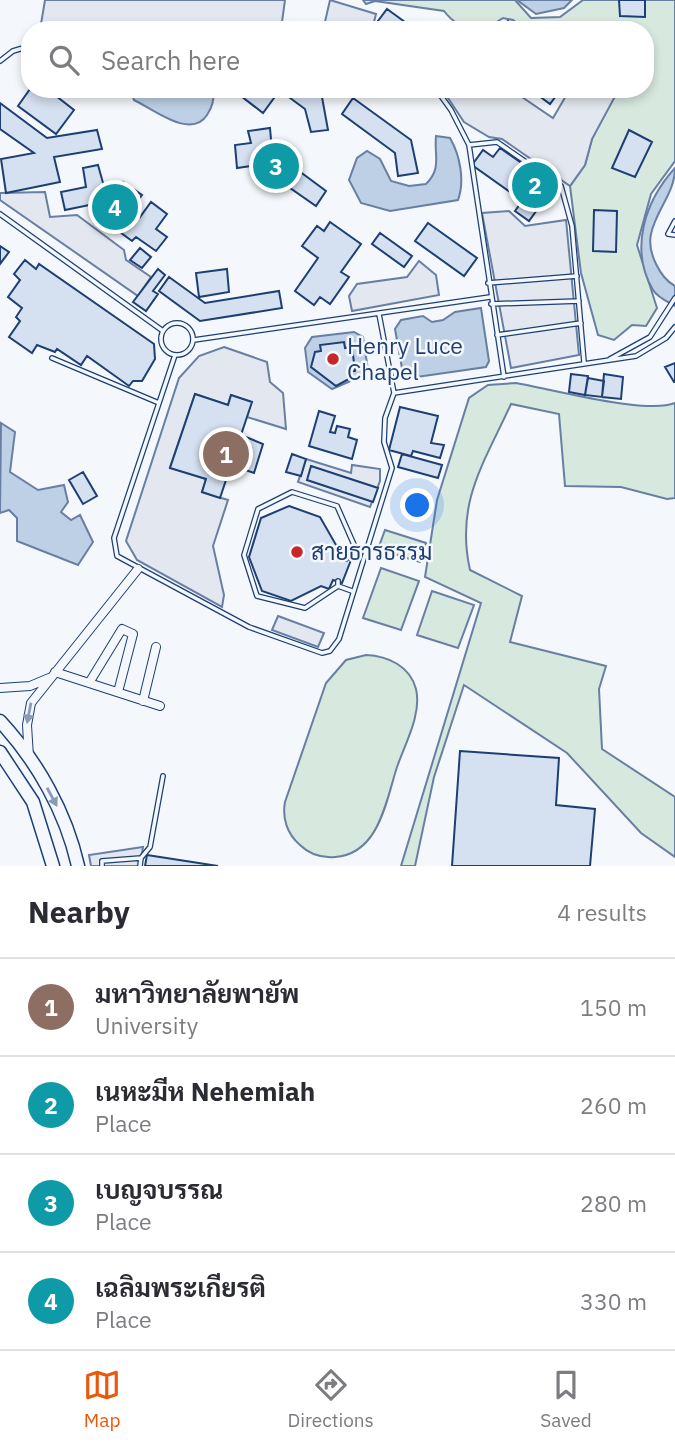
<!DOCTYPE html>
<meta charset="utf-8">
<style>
body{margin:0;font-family:"IBM Plex Sans",Sarabun,sans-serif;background:#f7f7f7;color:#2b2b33}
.you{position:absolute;left:418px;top:506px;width:24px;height:24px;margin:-18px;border:5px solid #fff;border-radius:50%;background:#1a73e8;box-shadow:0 0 0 10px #1a73e833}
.badge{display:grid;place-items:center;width:46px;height:46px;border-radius:50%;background:#ea580c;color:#fff;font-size:23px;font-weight:700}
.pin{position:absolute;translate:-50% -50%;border:4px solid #fff;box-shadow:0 2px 7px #0006}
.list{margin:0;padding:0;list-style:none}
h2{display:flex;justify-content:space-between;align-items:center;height:91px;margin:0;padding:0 28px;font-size:30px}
h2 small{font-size:23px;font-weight:400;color:#7c7c81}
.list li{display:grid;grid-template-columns:46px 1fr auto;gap:21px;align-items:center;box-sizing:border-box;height:98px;padding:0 28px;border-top:2px solid #e1e1e2}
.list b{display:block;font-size:26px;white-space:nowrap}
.list p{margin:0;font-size:23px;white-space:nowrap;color:#7c7c81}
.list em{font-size:23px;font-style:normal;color:#7c7c81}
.icon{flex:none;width:38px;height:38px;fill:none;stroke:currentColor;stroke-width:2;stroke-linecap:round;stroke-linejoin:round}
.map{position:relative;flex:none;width:675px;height:866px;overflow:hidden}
.search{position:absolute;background:#fff;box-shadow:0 4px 10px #0003;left:21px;right:21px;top:21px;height:77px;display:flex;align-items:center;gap:18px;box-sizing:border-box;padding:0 24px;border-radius:28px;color:#7c7c81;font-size:26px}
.sheet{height:483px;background:#fff}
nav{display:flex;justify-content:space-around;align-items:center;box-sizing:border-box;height:98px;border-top:2px solid #e1e1e2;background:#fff;font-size:19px;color:#7c7c81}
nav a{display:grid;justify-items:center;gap:4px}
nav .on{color:#ea580c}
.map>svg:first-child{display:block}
</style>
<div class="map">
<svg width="675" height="866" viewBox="0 0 675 866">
<rect width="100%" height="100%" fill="#f4f7fb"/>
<path fill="#d7e8df" stroke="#687fa3" stroke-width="2" d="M363,0H515L531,18L560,17L583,0H675V161L651,194L637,245L657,308L646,326L632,325L614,340L598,335L581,273L570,186L585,165L592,139L610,102L619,89H645V30H526L513,20L503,18C482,33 461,33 444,11L375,1L366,4Z
M516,383C551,389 647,415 675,403V498L667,499L621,487L565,486L559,414L511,404C484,463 455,503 470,570L522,596L510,642L606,666L599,689L602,749L675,797V857L641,833L567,753L464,685L434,777L415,866H401L481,603L425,577L437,500L469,398L488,385Z
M385,530L426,543L420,562L378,549Z
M381,568L419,581L401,630L363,618Z
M432,591L474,605L458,648L417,635Z
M366,655C388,656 410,666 416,689C422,714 405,744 397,767C386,801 379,854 335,857C322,858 309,854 300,845C287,834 282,818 285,802L326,683L346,660Z"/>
<path fill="#e3e8f0" stroke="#687fa3" stroke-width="2" d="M45,0H285L282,22L40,30Z
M330,0L376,14L372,30L324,26Z
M442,89H510L553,118L570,89H619L592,139L585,165L570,186L502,139L489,137L464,122Z
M45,192L50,217L77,215L124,250L126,260L151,277L138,296L0,200V193Z
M509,211L525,226L566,220L579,355L511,368L482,213Z
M419,261L436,275L439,295L352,311L349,296L357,284L407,277Z
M224,347L267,362L270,382L283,393L286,429L247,417L251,402L231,395L228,405L195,394L170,467L206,479L202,492L228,500L213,546L224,595L222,607L137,560L126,541L179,378L199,356Z
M306,459L351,473L352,465L380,469V481L370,507L298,482Z
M278,616L324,633L318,647L272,630Z
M143,847L140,866H91L89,855Z"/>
<path fill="#bed0e5" stroke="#687fa3" stroke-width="2" d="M517,0H572L564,8L536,14Z
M130,89H213C214,100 213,106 207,115C191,140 153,109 134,100Z
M436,136L450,138C460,155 465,181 458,200L390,211L361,203L349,180L357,158L367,151L380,159L391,181L409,186L426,184C442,168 434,156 436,136Z
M675,168C675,193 656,210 651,234C647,252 660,278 675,286V306C668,302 657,297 653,290C629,249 645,201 675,168Z
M481,308L489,361L486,367L410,378L403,374L395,329L401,320L423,316L432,322L443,320L455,312Z
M354,332L363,337L368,370L358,378L332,389L308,372L305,348L312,337Z
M1,423L15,432L10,472L38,490L64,485L68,502L61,512L71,520L80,515L93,542L78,565L17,541V518L9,510L0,513Z"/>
<path fill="#d5e0f0" stroke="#1d3f73" stroke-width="2" d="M619,0H645V17L620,16Z
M387,9L416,30H390L378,21Z
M508,21L520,30H501Z
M30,89H47L74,110L56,134L18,106Z
M216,89H262L274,98L263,113L233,90Z
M278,89H311L322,97L328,130L311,132L305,109Z
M530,89H561L550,104Z
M353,98L411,140L418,173L398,176L395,153L342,114Z
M0,103L47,138L97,130L102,149L54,157L60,182L6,193L1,159L34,153L0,129Z
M270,128L272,151L326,191L316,206L257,165L237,168L235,145L251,143L248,131Z
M629,130L652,142L635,177L612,168Z
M500,148L554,186L529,221L515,211L529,192L516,183L510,192L472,165L483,150L493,157Z
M98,165L105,190L113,196L123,182L142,195L131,210L140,217L151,202L167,214L156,229L167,237L156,251L136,237L132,241L109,224L113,219L94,204L65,210L61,192L86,187L83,168Z
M594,210L617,211L616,252L593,251Z
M330,222L361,244L341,272L349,277L330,304L320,297L314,305L295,291L318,258L302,246L317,226L324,231Z
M428,223L477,258L464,276L415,241Z
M380,233L412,256L404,267L372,244Z
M0,246L9,252L0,264Z
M140,248L151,257L142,268L130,260Z
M25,260L36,269L39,264L154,344L155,359L142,381H133L129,386L87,356L81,365L57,349L55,352L37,345L32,353L9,337L20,321L16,317L22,308L8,297L20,280L14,274Z
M158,269L165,275L153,291L158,294L146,311L133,302Z
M227,269L229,292L199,297L196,273Z
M169,277L205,303L279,291L282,308L200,321L159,291Z
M344,342L345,348L352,347L355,371L348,372L349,379L336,386L311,367L315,352L321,351L320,345Z
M675,363V382H674L665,367Z
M571,374L588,376L585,395L569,392Z
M604,374L623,377L621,399L602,397Z
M588,378L604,381L602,397L585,395Z
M195,394L228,405L231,395L252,402L241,435L263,444L254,473L231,465L220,498L202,492L206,479L170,468Z
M400,407L438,416L431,443L444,445L440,458L413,451L411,456L389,450Z
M319,411L335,416L330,432L335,433L337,426L350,429L348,437L357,440L352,459L309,446Z
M292,454L306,459L301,476L286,472Z
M402,454L442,465L438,478L398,467Z
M311,466L378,488L373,502L307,480Z
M83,472L97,496L83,504L69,480Z
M289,506L320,517L336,545L344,547L341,557L351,560L342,583L333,580L329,589L321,586L291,601L262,591L249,557L261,518Z
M460,751L559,758L556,805L595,809L590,866H452Z
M147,855L218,866H145Z"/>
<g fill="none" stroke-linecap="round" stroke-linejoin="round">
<g stroke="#1d3f73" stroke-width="6">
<path id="service" d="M0,61L13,51L30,46
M436,89L451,110L469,145L504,377
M469,145L497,142L561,186L572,226L584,362
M0,214L163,331
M675,221L668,234L675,235
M488,283L577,276
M491,304L579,301
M161 339a16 16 0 1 1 32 0a16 16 0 1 1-32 0Z
M497,335L581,323
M194,340L490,297
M175,355L114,538L117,556L249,627L322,653L330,651L339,639L392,468L384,442L385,418L394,393L379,314
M52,358L159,403
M610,359L650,337L675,298
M394,393L636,356L666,338L675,327
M346,559L349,550L355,547L364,551
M338,581V586L352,591
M338,586L305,608L257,596L244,555L258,509L292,492L337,506L355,547
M102,866V861L141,858
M140,866L141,858L150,847L163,776"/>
</g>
<g stroke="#1d3f73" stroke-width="10">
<path id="minor" d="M55,672L160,706
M89,683L122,629L133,634L118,692
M0,688L30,686L49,678
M143,701L156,647
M29,757L27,725L31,703L138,569"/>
</g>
<g stroke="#1d3f73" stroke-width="15">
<path id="primary" d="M0,721C37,761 66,812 78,866
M0,752L33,802L53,866"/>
</g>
<use href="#service" stroke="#f4f7fb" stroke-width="3.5"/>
<use href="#minor" stroke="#f4f7fb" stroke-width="8"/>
<use href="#primary" stroke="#f4f7fb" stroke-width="12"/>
</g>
<defs><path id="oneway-solid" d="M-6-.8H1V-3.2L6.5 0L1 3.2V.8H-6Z" transform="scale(1.75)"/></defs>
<g fill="#889bb7">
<use href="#oneway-solid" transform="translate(29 713) rotate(101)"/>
<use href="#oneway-solid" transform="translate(52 797) rotate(62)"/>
</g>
<g fill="#c62828" stroke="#f4f7fb" stroke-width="2.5">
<circle cx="333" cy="359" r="7"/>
<circle cx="297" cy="552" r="7"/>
</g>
<g text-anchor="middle" stroke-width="5" stroke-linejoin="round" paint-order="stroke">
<g font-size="23" fill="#1d3f73" stroke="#f4f7fb" text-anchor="start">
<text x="347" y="354">Henry Luce<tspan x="347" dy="26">Chapel</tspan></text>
<text x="311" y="560">สายธารธรรม</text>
</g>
</g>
</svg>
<div class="you"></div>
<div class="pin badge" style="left:226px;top:454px;background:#8d6e63">1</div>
<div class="pin badge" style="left:535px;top:185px;background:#0f9aa8">2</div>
<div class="pin badge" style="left:276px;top:166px;background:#0f9aa8">3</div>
<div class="pin badge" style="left:115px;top:207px;background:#0f9aa8">4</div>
<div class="search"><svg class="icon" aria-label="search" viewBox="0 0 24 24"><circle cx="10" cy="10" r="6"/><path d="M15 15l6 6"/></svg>Search here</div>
</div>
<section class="sheet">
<h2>Nearby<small>4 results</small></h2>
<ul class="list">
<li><span class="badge" style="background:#8d6e63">1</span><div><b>มหาวิทยาลัยพายัพ</b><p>University</p></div><em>150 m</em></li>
<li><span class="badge" style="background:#0f9aa8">2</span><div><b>เนหะมีห Nehemiah</b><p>Place</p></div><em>260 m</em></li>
<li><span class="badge" style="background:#0f9aa8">3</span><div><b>เบญจบรรณ</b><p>Place</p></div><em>280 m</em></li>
<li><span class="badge" style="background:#0f9aa8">4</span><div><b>เฉลิมพระเกียรติ</b><p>Place</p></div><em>330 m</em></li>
</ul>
</section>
<nav>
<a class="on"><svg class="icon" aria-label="map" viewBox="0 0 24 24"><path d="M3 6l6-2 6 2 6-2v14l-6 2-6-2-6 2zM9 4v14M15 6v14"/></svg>Map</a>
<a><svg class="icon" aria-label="directions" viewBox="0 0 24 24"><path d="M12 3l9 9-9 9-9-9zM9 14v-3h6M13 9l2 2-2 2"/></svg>Directions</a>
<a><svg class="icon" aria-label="saved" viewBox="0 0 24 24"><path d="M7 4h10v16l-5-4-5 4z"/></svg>Saved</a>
</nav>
